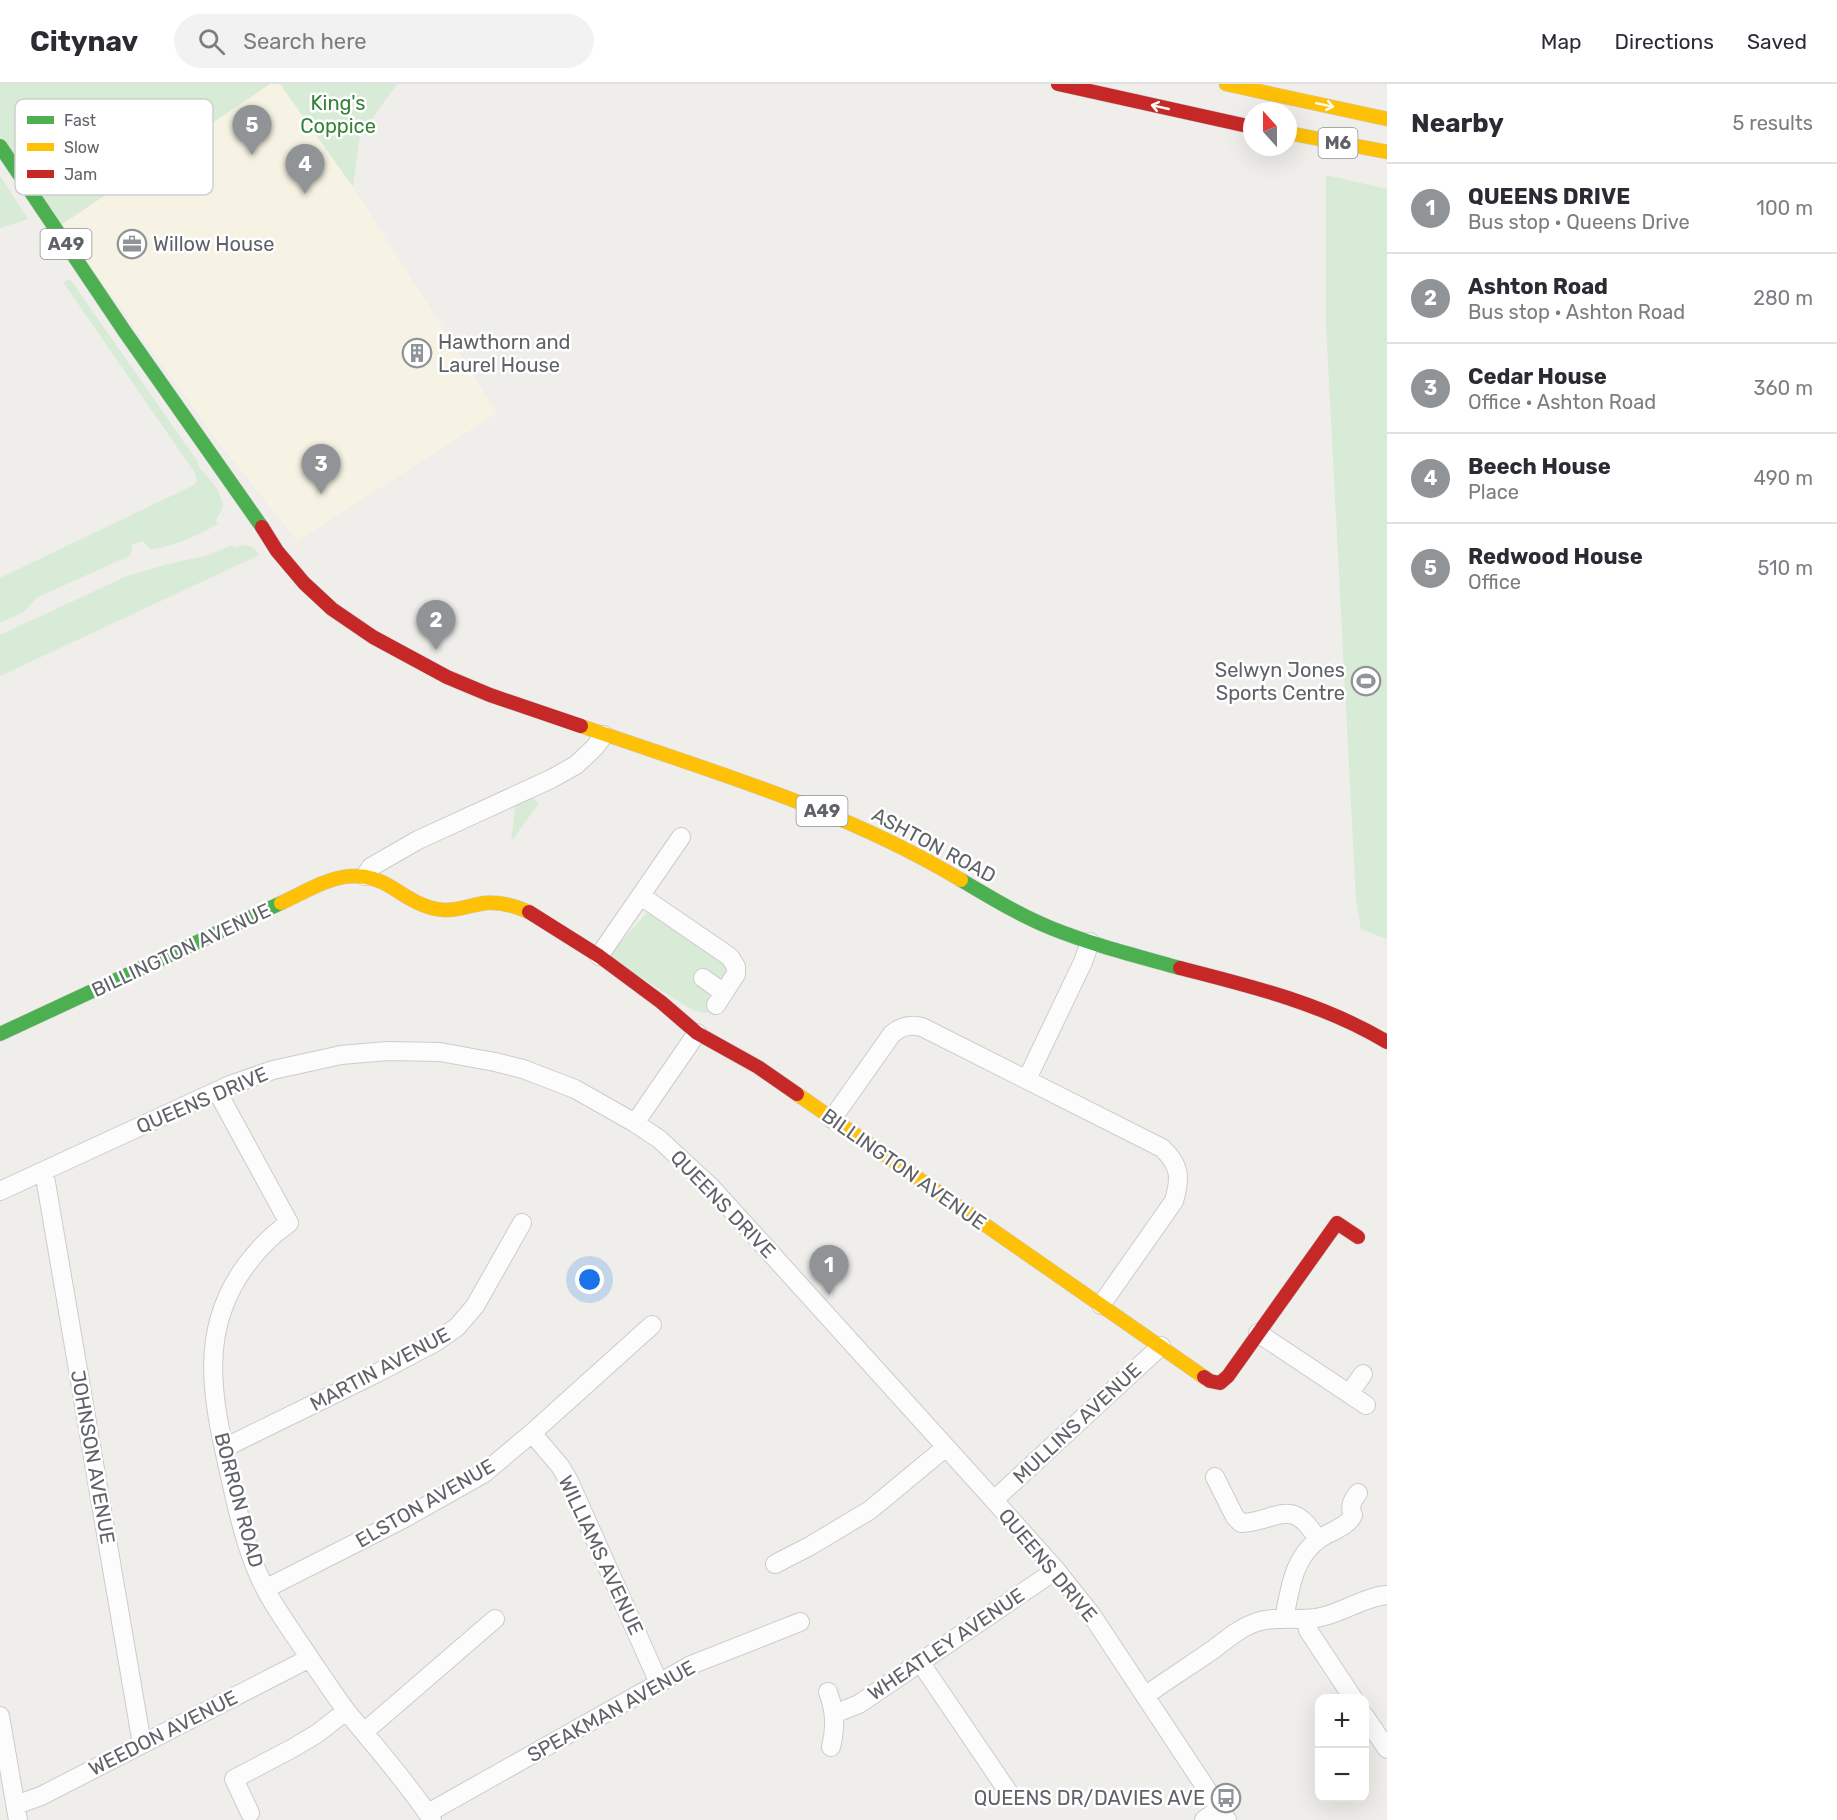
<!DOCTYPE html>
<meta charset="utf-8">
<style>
body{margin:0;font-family:Rubik,sans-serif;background:#f2f2f3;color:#2b2b33}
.controls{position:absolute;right:18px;bottom:18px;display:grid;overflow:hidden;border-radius:12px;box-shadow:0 6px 24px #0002}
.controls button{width:54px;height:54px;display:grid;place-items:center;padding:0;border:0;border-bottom:2px solid #e1e1e2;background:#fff;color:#2b2b33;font:30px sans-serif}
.compass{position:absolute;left:1243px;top:18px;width:54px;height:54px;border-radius:50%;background:#fff;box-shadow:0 6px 24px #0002;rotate:339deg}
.you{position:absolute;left:590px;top:1196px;width:21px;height:21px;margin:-15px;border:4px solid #fff;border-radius:50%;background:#1a73e8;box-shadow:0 0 0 9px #1a73e833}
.badge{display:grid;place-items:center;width:39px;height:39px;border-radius:50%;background:#919496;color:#fff;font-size:20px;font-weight:700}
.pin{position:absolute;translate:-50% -50px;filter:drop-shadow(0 2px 3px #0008)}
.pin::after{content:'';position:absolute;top:32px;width:21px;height:18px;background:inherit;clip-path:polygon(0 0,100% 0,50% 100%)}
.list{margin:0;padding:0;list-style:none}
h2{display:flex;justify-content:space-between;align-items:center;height:78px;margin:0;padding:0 24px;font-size:26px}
h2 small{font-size:20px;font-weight:400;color:#7c7c81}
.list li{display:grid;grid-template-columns:39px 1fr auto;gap:18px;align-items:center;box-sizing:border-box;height:90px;padding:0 24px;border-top:2px solid #e1e1e2}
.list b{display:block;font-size:22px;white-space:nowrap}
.list p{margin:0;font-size:20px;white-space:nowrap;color:#7c7c81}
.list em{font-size:20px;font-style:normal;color:#7c7c81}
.icon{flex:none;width:33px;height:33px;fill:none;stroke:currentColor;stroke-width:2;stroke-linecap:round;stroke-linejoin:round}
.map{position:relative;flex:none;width:1387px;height:1736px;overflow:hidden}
header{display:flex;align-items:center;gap:36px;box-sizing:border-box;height:84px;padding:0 30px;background:#fff;border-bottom:2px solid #e1e1e2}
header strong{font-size:28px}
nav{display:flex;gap:33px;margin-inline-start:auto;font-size:21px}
.search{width:420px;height:54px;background:#f2f2f3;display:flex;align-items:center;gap:15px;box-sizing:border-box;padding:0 21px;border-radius:33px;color:#7c7c81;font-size:22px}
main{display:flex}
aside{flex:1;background:#fff}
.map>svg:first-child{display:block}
</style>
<header>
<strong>Citynav</strong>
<div class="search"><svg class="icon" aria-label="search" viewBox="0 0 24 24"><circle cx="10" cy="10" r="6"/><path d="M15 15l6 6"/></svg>Search here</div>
<nav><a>Map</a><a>Directions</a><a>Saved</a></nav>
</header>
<main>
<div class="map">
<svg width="1387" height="1736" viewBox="0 0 1387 1736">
<rect width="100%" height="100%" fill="#efeeea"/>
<path fill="#f7f3e4" d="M270,0H280L353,103L497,329L297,457L213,351L61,141Z"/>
<path fill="#d8ebd6" d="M0,0H270L61,141L0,53Z
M280,0H397L360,51L353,103Z
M1326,91L1387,105V855L1361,845L1356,816L1326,241Z
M0,92L28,135L0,144Z
M70,195L198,378L199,383C209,394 222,407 223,423L216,436L218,440C198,451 172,464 150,465L143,457L132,460V467L129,472L36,514L24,528L0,539V494L194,401L197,397L195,389L63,198Z
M232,461L234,464C243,459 255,461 259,471L0,592V551L127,492L164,481L209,471Z
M530,713L539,719L511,758L516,717Z
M648,827L727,882L728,896L698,900L712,915L710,927L706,929L694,927L608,873Z"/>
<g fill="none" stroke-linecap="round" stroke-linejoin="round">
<g stroke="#cbcccc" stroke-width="20">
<path id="street" d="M365,792L371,783L418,756L551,695L576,681L595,663L604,651
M641,812L730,873L736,883V890L716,921
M599,872L681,753
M703,894L724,909
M1027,995L1083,878L1090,858
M217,1007L289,1139C273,1150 259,1164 247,1180C195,1249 214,1320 231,1397C240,1437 250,1481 272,1517C286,1540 302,1562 317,1585C327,1599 337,1615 348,1629C377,1665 407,1698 432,1736
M832,1035L892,950C901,942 910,940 922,943L1162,1064C1180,1081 1181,1093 1174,1117L1101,1221
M635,1039L697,949
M44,1087L142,1660
M0,1107L230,1001L273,986L341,971L387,967L440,968L495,978L523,985L575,1005L635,1039L659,1055L710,1102L983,1404L1056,1486L1091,1530L1227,1736
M1258,1249L1366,1321
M1349,1310L1363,1290
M532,1349L560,1382L569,1397L659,1599
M224,1364L377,1289L434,1259L457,1243L475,1222L522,1139
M1215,1393L1235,1433L1241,1439C1277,1438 1291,1410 1318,1456
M994,1416L1161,1262
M775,1480L810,1462L870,1426L946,1363
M265,1505L403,1435L483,1390L532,1349L652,1241
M1284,1535C1290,1505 1293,1474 1319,1455C1329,1448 1349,1442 1353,1431C1349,1422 1352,1417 1358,1409
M1306,1535L1308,1546L1353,1614
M920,1578L1009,1709
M828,1608C835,1627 836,1643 831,1663
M1145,1612C1167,1596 1191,1581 1214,1565C1227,1555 1241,1543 1257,1538C1277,1531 1300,1538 1321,1533C1344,1528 1364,1513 1387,1511
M834,1630L859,1620L1056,1486
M1364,1631L1387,1665
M0,1632L18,1736
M364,1648L495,1535
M16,1721L41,1712L310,1574
M250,1729L234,1695L293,1664L318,1649L346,1627
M428,1729L691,1581L800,1538
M1204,1736L1219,1725"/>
</g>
<g stroke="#cacacb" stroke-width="15">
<path id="fast" d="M0,62L125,248L262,443
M961,796C990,813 1019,831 1051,844C1093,861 1137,872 1180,884
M0,950L281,819"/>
</g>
<g stroke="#cacacb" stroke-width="15">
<path id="slow" d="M1226,0L1387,35
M1288,49L1387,68
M581,642C710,687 843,725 961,796
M281,819C320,801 351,777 393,804C408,814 425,825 444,826C457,827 471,821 485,819C499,818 516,822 529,828
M797,1010L1204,1293"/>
</g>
<g stroke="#cacacb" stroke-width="15">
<path id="jam" d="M1058,0L1252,43
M262,443L277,467L304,499L332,525L373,553L447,593L490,611L581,642
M529,828L599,872L661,918L697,949L758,983L797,1010
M1180,884C1251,902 1324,920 1387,958
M1204,1293L1210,1297L1220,1299L1228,1292L1337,1139L1358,1153"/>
</g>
<use href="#street" stroke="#fdfcfc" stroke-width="18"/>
<use href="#fast" stroke="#4caf50" stroke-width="14"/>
<use href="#slow" stroke="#ffc107" stroke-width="14"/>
<use href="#jam" stroke="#c62828" stroke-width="14"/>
</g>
<defs><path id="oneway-shaft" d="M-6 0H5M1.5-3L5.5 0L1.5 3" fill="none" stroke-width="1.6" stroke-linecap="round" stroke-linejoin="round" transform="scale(1.5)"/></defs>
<g stroke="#f6fbf6">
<use href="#oneway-shaft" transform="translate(1325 21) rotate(12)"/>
<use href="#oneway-shaft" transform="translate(1160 23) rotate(-167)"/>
</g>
<defs>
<g id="office-ring" transform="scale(1.5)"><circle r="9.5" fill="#fff" stroke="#919496" stroke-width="1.5"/><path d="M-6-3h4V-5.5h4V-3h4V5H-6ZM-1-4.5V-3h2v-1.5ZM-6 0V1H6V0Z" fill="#919496"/></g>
<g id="building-ring" transform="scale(1.5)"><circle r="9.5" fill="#fff" stroke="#919496" stroke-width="1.5"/><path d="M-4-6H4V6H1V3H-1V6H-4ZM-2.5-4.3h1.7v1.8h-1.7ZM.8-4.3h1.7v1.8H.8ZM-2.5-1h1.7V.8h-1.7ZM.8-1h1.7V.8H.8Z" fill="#919496"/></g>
<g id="stadium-ring" transform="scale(1.5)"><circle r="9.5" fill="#fff" stroke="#919496" stroke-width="1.5"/><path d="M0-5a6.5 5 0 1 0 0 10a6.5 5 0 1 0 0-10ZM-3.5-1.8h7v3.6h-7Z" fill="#919496"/></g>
<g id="bus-ring" transform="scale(1.5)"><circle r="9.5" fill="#fff" stroke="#919496" stroke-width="1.5"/><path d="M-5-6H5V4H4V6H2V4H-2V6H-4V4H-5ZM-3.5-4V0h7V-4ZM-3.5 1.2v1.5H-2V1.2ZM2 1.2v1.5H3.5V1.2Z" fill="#919496"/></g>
</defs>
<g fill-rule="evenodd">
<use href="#office-ring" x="132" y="160"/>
<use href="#building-ring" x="417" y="269"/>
<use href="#stadium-ring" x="1366" y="597"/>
<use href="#bus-ring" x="1226" y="1714"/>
</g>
<g text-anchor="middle" stroke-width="5" stroke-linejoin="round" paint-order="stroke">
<g fill="#fff" stroke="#8f9295" stroke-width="1.5">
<rect x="1318.5" y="44" width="39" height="30" rx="4.5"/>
<rect x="40.5" y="145" width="51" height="30" rx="4.5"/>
<rect x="796.5" y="712" width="51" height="30" rx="4.5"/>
</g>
<g font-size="18" font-weight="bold" fill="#5f6368">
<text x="1338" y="65">M6</text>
<text x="66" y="166">A49</text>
<text x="822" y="733">A49</text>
</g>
<g font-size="20" fill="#348238" stroke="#fff">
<text x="338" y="26">King's<tspan x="338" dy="23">Coppice</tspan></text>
</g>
<g font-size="20" fill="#5f6368" stroke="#fff" text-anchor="start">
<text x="153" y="167">Willow House</text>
<text x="438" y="265">Hawthorn and<tspan x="438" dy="23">Laurel House</tspan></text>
<text x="1345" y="593" text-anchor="end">Selwyn Jones<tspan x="1345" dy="23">Sports Centre</tspan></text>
<text x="1205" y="1721" text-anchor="end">QUEENS DR/DAVIES AVE</text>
</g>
<g font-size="20" fill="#5f6368" stroke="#fff">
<text transform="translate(934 761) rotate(28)" y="7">ASHTON ROAD</text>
<text transform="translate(181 866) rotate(-25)" y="7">BILLINGTON AVENUE</text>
<text transform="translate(202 1016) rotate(-23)" y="7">QUEENS DRIVE</text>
<text transform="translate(904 1085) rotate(35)" y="7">BILLINGTON AVENUE</text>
<text transform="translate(723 1120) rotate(46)" y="7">QUEENS DRIVE</text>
<text transform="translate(380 1285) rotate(-28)" y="7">MARTIN AVENUE</text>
<text transform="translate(1077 1339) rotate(-43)" y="7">MULLINS AVENUE</text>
<text transform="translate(93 1373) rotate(80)" y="7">JOHNSON AVENUE</text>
<text transform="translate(239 1416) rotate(75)" y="7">BORRON ROAD</text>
<text transform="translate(425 1419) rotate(-30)" y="7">ELSTON AVENUE</text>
<text transform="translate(601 1471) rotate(65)" y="7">WILLIAMS AVENUE</text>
<text transform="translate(1048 1481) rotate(50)" y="7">QUEENS DRIVE</text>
<text transform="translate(946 1560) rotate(-34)" y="7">WHEATLEY AVENUE</text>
<text transform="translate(611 1627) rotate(-29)" y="7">SPEAKMAN AVENUE</text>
<text transform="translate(163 1649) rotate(-27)" y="7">WEEDON AVENUE</text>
</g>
</g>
<rect x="15" y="15" width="198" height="96" rx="9" fill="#fff" stroke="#cfd0d2" stroke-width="1.5"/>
<rect x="27" y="32" width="27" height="8" fill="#4caf50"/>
<rect x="27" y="59" width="27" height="8" fill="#ffc107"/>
<rect x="27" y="86" width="27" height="8" fill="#c62828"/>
<g font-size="16" fill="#5f6368">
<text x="64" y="42">Fast</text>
<text x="64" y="69">Slow</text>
<text x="64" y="96">Jam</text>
</g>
</svg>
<div class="controls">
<button>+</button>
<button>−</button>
</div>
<svg class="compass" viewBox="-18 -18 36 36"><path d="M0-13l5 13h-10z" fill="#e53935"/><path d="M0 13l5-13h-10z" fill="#7c7c81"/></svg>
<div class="you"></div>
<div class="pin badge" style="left:829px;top:1211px">1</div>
<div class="pin badge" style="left:436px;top:566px">2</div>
<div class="pin badge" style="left:321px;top:410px">3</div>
<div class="pin badge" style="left:305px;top:110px">4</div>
<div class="pin badge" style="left:252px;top:71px">5</div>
</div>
<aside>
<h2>Nearby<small>5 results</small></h2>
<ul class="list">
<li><span class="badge">1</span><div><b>QUEENS DRIVE</b><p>Bus stop · Queens Drive</p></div><em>100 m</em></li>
<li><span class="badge">2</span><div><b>Ashton Road</b><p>Bus stop · Ashton Road</p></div><em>280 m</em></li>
<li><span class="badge">3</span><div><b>Cedar House</b><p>Office · Ashton Road</p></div><em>360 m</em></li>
<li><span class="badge">4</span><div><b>Beech House</b><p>Place</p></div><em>490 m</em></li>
<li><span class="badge">5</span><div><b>Redwood House</b><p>Office</p></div><em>510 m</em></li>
</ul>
</aside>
</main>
